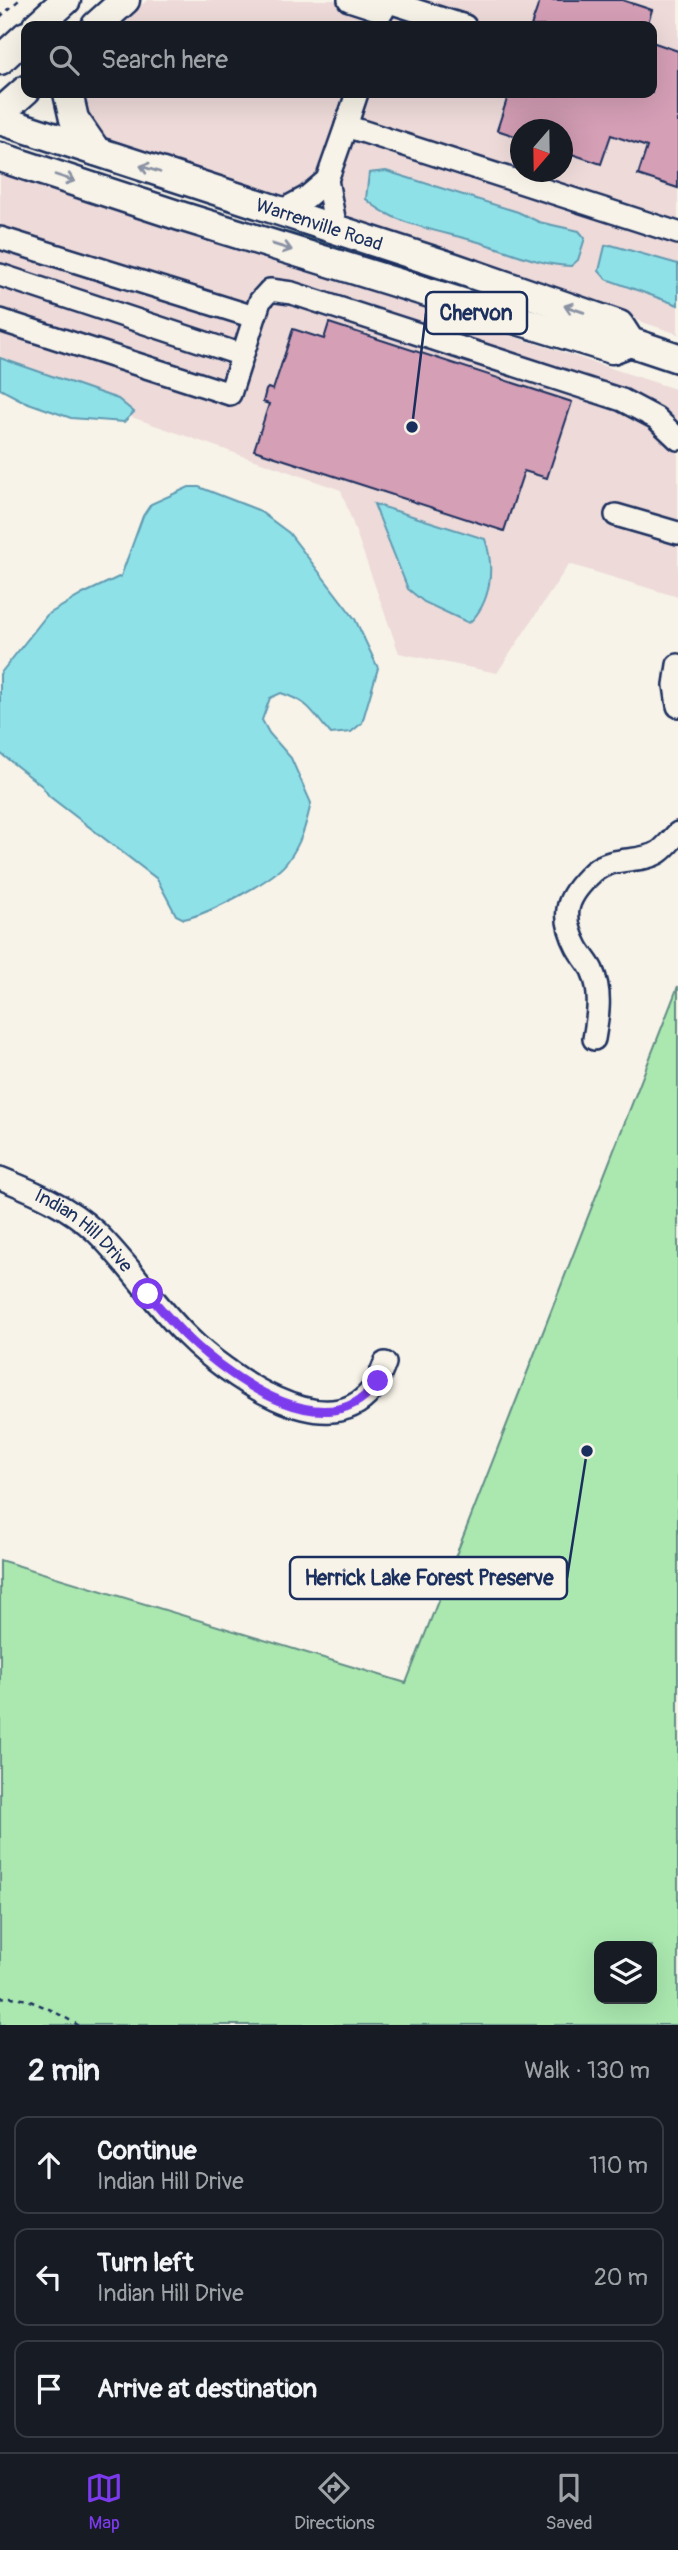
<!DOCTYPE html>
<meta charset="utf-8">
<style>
body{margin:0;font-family:Pangolin,sans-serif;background:#242831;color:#f1f3f6}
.controls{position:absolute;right:21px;bottom:21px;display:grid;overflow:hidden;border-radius:14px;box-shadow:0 7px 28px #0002}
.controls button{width:63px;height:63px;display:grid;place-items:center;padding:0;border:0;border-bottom:2px solid #363941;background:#171b24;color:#f1f3f6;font:35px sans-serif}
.compass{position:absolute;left:510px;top:119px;width:63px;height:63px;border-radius:50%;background:#171b24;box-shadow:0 7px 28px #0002;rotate:200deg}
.stop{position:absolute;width:21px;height:21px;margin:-16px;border:5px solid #7c3aed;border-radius:50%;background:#fff}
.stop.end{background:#7c3aed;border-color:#fff;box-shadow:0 2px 7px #0008}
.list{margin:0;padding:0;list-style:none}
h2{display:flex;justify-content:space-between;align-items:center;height:91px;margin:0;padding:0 28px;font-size:30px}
h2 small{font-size:23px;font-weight:400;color:#9ea1a6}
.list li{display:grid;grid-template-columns:46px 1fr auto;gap:21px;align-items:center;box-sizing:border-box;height:98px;margin:0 14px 14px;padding:0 14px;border:2px solid #363941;border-radius:14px}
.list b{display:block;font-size:26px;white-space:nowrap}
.list p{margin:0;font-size:23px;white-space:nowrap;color:#9ea1a6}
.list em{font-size:23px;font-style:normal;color:#9ea1a6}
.icon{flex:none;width:38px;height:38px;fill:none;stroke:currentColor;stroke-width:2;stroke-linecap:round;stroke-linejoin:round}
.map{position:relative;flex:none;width:678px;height:2025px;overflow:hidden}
.search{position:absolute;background:#171b24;box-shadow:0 7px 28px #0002;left:21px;right:21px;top:21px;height:77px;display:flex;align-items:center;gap:18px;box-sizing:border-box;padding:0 24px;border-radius:14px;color:#9ea1a6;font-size:26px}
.sheet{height:427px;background:#171b24}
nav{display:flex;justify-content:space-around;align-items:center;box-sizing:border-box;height:98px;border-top:2px solid #363941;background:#171b24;font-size:19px;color:#9ea1a6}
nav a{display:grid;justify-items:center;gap:4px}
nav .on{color:#7c3aed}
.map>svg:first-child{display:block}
</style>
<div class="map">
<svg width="678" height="2025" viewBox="0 0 678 2025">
<rect width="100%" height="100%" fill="#f7f3e8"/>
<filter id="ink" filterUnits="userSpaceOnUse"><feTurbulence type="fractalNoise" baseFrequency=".0143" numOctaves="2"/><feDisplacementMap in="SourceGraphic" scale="14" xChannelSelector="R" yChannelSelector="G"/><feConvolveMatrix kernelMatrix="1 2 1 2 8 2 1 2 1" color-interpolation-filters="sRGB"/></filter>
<g filter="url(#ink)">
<path fill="#eddad9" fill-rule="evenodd" d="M148,0H678V334L111,143L77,105L78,93H652V26H113ZM520,130H562V172H520Z
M0,169L678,390V597L569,564L497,673L399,653L341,490L0,371Z"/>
<path fill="#aae8af" stroke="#628c86" stroke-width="2" fill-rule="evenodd" d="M205,211L413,265L617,337Z
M678,986V2025H0V1560L406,1683ZM652,1946V1999H599V1946Z"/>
<path fill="#8fe1e8" stroke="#619ab1" stroke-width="2" d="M386,171L518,212L539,222L579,231L585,238L578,260L571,266C539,265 512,252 482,243C444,231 396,227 366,199L369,173Z
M611,245L678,264V305L606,279L599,271L605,246Z
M0,358L118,399L134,412L124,422L71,418L23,401L0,389Z
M189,487H199L258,510L289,533L355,619L378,668L362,723L351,732L331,734C310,711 313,704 281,693L270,698L262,720L269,733L291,758L311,803C306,825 301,844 287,862C273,881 208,914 184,919L176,915L157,879L49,796L42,786L0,753V674L47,615L83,594L121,576L143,516L151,504Z
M374,504L485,539C495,568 491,603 469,623L424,602L408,589Z"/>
<path fill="#d59fb6" stroke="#1b2f5e" stroke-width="2" d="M540,0H622L652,10L647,26H531Z
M652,42L678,51V188L638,175L647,147L611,135L601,164L563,151V130H521V138L497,130L509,93H652Z
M329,323L572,402L547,478L524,471L504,531L254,450L269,404L263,402L266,390L268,388L273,390L293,329L324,339Z"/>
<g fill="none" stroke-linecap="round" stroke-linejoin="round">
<g stroke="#1b2f5e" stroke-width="26">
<g id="minor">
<path d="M349,0L383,11"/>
<path d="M386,1L465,26"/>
<path d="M346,126L357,93"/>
<path d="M327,180L336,229"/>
<path d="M281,211L307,197L327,180L346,126L678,233"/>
<path d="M0,238L254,317"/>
<path d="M0,275L242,355"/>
<path d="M0,320L230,394L260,301L270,290L292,293L622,400L656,418L678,439"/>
<path d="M616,515L678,533"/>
<path d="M678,665L675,685L678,706"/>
<path d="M594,1039C598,1016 602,992 592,970C588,962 581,955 577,947C560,914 566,897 593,872C613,855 640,864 659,852C666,847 672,839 678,833"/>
<path id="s1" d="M0,1178C35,1192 68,1206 96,1232C129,1264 154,1304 187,1336C224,1373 325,1447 371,1391C378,1383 381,1373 385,1363"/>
</g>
</g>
<g stroke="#1b2f5e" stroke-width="33">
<g id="major">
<path d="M37,26L66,0"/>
<path d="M96,26L125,0"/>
<path d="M0,60L26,36"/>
<path d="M68,93L74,119L96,151"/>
<path d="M0,113L26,90"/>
<path id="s2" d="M0,120L452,267L619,325L630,342L678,358"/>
<path d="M0,157L180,216L612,349L630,342"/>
</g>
</g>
<path stroke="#1b2f5e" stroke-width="2.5" stroke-dasharray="5 5" stroke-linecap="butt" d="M0,17L19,0
M0,1998C22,1992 59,2014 78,2025"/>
<use href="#minor" stroke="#f7f3e8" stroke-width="21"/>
<use href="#major" stroke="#f7f3e8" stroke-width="28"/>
</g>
<defs><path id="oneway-shaft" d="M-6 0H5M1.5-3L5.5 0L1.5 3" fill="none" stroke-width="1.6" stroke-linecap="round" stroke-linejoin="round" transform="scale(1.75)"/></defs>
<g stroke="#8991a3">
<use href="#oneway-shaft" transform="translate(150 169) rotate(-162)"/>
<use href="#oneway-shaft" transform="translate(65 178) rotate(18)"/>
<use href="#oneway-shaft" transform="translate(282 247) rotate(17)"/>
<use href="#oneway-shaft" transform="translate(574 309) rotate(-161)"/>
</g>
</g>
<g fill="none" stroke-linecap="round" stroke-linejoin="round" filter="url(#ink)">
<path stroke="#7c3aed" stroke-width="9" d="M148,1294C161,1309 174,1325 188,1338C232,1380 331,1451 378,1381"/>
</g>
<g text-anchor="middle" stroke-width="7" stroke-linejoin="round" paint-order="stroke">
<g font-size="19" fill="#1b2f5e" stroke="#f7f3e8">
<text dy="7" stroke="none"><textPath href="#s2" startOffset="336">Warrenville Road</textPath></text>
<text dy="7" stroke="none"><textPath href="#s1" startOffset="100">Indian Hill Drive</textPath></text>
</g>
</g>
<path fill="none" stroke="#1b2f5e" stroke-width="2.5" d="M412 427L426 313M587 1451L567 1578"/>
<g fill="#1b2f5e" stroke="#f7f3e8" stroke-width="2.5">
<circle cx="412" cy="427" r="7"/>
<circle cx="587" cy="1451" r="7"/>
</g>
<g fill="#f7f3e8" stroke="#1b2f5e" stroke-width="2.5">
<rect x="426" y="292" width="101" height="42" rx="7"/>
<rect x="290" y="1557" width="277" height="42" rx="7"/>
</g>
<g font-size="21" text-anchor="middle" font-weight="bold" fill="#1b2f5e">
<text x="476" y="320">Chervon</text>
<text x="429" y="1585">Herrick Lake Forest Preserve</text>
</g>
</svg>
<div class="controls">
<button><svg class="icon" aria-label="layers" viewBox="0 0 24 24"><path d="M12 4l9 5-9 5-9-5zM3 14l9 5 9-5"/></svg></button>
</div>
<svg class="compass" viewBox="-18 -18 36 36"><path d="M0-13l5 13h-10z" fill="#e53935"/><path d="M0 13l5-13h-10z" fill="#9ea1a6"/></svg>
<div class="stop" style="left:148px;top:1294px"></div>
<div class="stop end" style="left:378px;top:1381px"></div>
<div class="search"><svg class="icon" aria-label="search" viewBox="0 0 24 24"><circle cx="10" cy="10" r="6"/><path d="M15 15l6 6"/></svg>Search here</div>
</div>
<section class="sheet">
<h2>2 min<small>Walk · 130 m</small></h2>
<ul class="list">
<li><svg class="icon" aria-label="ahead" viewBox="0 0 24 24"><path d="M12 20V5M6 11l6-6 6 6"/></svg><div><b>Continue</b><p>Indian Hill Drive</p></div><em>110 m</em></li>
<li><svg class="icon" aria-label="left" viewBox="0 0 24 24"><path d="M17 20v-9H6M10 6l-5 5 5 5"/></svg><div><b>Turn left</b><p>Indian Hill Drive</p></div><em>20 m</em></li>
<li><svg class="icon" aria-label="arrive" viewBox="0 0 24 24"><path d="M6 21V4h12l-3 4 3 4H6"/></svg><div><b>Arrive at destination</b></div></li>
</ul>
</section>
<nav>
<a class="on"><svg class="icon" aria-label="map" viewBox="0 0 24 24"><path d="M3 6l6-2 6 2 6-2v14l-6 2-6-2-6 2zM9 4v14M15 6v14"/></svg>Map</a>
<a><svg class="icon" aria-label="directions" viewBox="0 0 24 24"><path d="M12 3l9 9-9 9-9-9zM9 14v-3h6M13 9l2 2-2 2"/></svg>Directions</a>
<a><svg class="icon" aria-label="saved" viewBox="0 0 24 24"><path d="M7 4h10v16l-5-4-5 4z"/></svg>Saved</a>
</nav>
